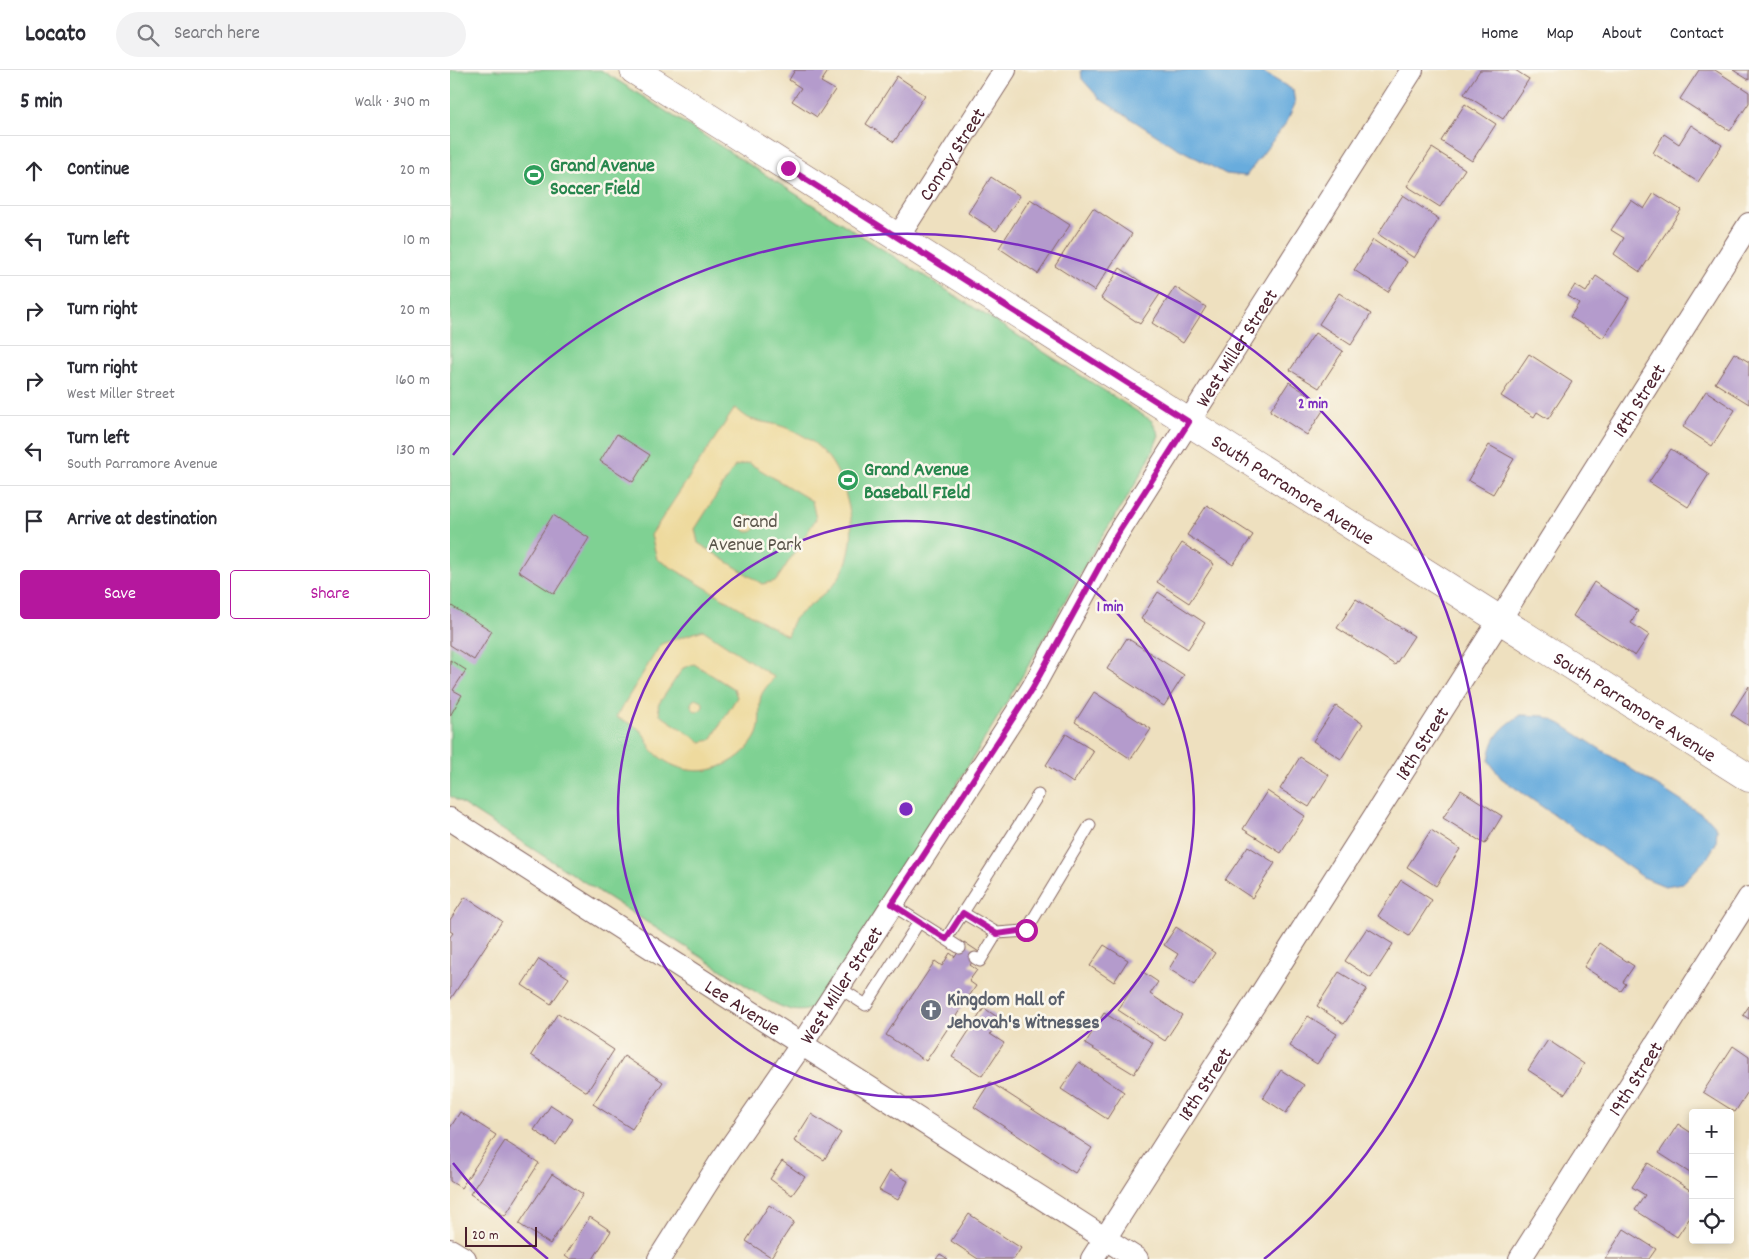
<!DOCTYPE html>
<meta charset="utf-8">
<style>
body{margin:0;font-family:Dekko,sans-serif;background:#f2f2f3;color:#2b2b33}
.controls{position:absolute;right:15px;bottom:15px;display:grid;overflow:hidden;border-radius:5px;box-shadow:0 2px 8px #0003}
.controls button{width:45px;height:45px;display:grid;place-items:center;padding:0;border:0;border-bottom:1px solid #e1e1e2;background:#fff;color:#2b2b33;font:25px sans-serif}
.scale{position:absolute;left:15px;bottom:12px;width:72px;box-sizing:border-box;padding-left:5px;border:2px solid #4a1f2b;border-top:0;font-size:14px;line-height:18px;white-space:nowrap;color:#4a1f2b;-webkit-text-stroke:4px #fbf7ec;paint-order:stroke}
.stop{position:absolute;width:15px;height:15px;margin:-11px;border:4px solid #b5179e;border-radius:50%;background:#fff}
.stop.end{background:#b5179e;border-color:#fff;box-shadow:0 1px 5px #0008}
.list{margin:0;padding:0;list-style:none}
h2{display:flex;justify-content:space-between;align-items:center;height:65px;margin:0;padding:0 20px;font-size:21px}
h2 small{font-size:16px;font-weight:400;color:#7c7c81}
.list li{display:grid;grid-template-columns:32px 1fr auto;gap:15px;align-items:center;box-sizing:border-box;height:70px;padding:0 20px;border-top:1px solid #e1e1e2}
.list b{display:block;font-size:19px;white-space:nowrap}
.list p{margin:0;font-size:16px;white-space:nowrap;color:#7c7c81}
.list em{font-size:16px;font-style:normal;color:#7c7c81}
.actions{display:flex;gap:10px;padding:15px 20px}
.actions a{flex:1;padding:11px 0;border:1px solid #b5179e;border-radius:5px;text-align:center;font-size:18px;color:#b5179e}
.actions .main{background:#b5179e;color:#fff}
.icon{flex:none;width:28px;height:28px;fill:none;stroke:currentColor;stroke-width:2;stroke-linecap:round;stroke-linejoin:round}
.map{position:relative;flex:none;width:1299px;height:1189px;overflow:hidden}
header{display:flex;align-items:center;gap:30px;box-sizing:border-box;height:70px;padding:0 25px;background:#fff;border-bottom:1px solid #e1e1e2}
header strong{font-size:24px}
nav{display:flex;gap:28px;margin-inline-start:auto;font-size:18px}
.search{width:350px;height:45px;background:#f2f2f3;display:flex;align-items:center;gap:12px;box-sizing:border-box;padding:0 18px;border-radius:28px;color:#7c7c81;font-size:19px}
main{display:flex}
aside{flex:1;background:#fff}
.map>svg:first-child{display:block}
</style>
<header>
<strong>Locato</strong>
<div class="search"><svg class="icon" aria-label="search" viewBox="0 0 24 24"><circle cx="10" cy="10" r="6"/><path d="M15 15l6 6"/></svg>Search here</div>
<nav><a>Home</a><a>Map</a><a>About</a><a>Contact</a></nav>
</header>
<main>
<aside>
<h2>5 min<small>Walk · 340 m</small></h2>
<ul class="list">
<li><svg class="icon" aria-label="ahead" viewBox="0 0 24 24"><path d="M12 20V5M6 11l6-6 6 6"/></svg><div><b>Continue</b></div><em>20 m</em></li>
<li><svg class="icon" aria-label="left" viewBox="0 0 24 24"><path d="M17 20v-9H6M10 6l-5 5 5 5"/></svg><div><b>Turn left</b></div><em>10 m</em></li>
<li><svg class="icon" aria-label="right" viewBox="0 0 24 24"><path d="M7 20v-9h11M14 6l5 5-5 5"/></svg><div><b>Turn right</b></div><em>20 m</em></li>
<li><svg class="icon" aria-label="right" viewBox="0 0 24 24"><path d="M7 20v-9h11M14 6l5 5-5 5"/></svg><div><b>Turn right</b><p>West Miller Street</p></div><em>160 m</em></li>
<li><svg class="icon" aria-label="left" viewBox="0 0 24 24"><path d="M17 20v-9H6M10 6l-5 5 5 5"/></svg><div><b>Turn left</b><p>South Parramore Avenue</p></div><em>130 m</em></li>
<li><svg class="icon" aria-label="arrive" viewBox="0 0 24 24"><path d="M6 21V4h12l-3 4 3 4H6"/></svg><div><b>Arrive at destination</b></div></li>
</ul>
<div class="actions"><a class="main">Save</a><a>Share</a></div>
</aside>
<div class="map">
<svg width="1299" height="1189" viewBox="0 0 1299 1189">
<rect width="100%" height="100%" fill="#fbf7ec"/>
<filter id="ink" filterUnits="userSpaceOnUse"><feTurbulence type="fractalNoise" baseFrequency=".02" numOctaves="2"/><feDisplacementMap in="SourceGraphic" scale="10" xChannelSelector="R" yChannelSelector="G"/><feConvolveMatrix kernelMatrix="1 2 1 2 8 2 1 2 1" color-interpolation-filters="sRGB"/></filter>
<filter id="wash" filterUnits="userSpaceOnUse"><feTurbulence type="fractalNoise" baseFrequency=".0096" numOctaves="4" result="noise"/><feDisplacementMap in="SourceGraphic" scale="20" xChannelSelector="R" yChannelSelector="G"/><feGaussianBlur stdDeviation="1.12" result="paint"/><feColorMatrix in="noise" values="0 0 0 0 0 0 0 0 0 0 0 0 0 0 0 0 0 1.4 0 .05"/><feComposite in="paint" operator="in"/></filter>
<g filter="url(#wash)">
<rect width="100%" height="100%" fill="#eee0bf"/>
<path fill="#7fd193" stroke="#64785f" d="M0,0H151L702,351L709,365C693,410 661,449 638,490C555,643 460,789 367,936C349,945 338,940 320,931L0,726Z"/>
<path fill="#eeda9e" stroke="#9c7c64" fill-rule="evenodd" d="M285,338C291,342 297,349 304,350C314,353 324,353 334,357C375,372 390,397 399,438C404,459 402,485 391,504C380,523 363,532 347,546C342,550 340,559 337,566L207,489L201,465ZM299,393L362,431L366,449L326,511L312,514L248,473L245,459L285,396Z
M291 454a8 8 0 1 1 16 0a8 8 0 1 1-16 0Z
M253,560L324,607C320,613 313,620 311,626C308,634 312,651 307,664C301,677 288,689 274,695C251,706 223,701 204,682C198,676 196,665 190,660C184,654 173,651 166,647L211,574ZM244,594L284,619L287,627L261,670L251,672L210,645L208,635L233,598Z
M241 635a6 6 0 1 1 12 0a6 6 0 1 1-12 0Z"/>
<path fill="#68acdd" stroke="#596684" d="M631,0H809L843,20L845,34L836,53L796,106L776,104L720,74L650,29L632,9Z
M1071,645L1094,646L1111,654L1259,749L1267,758L1266,773L1258,787L1233,813L1215,816L1193,807L1051,708L1039,691C1042,666 1051,658 1071,645Z"/>
<g id="blocks">
<path fill="#b49bcc" d="M345,0H379L371,12L385,20L367,47L342,31L351,18L339,10Z
M1030,0H1065L1079,9L1053,49L1014,24Z
M1249,0H1265L1299,22V33L1280,61L1230,29Z
M1283,0H1299V10Z
M447,6L475,25L444,72L416,54Z
M1015,34L1046,54L1022,91L991,71Z
M1241,55L1272,75L1248,112L1203,83L1214,64L1229,74Z
M982,78L1015,99L990,137L957,116Z
M541,107L570,126L546,161L518,143Z
M1204,123L1231,140L1190,202L1164,184L1174,168L1161,160L1181,130L1194,139Z
M953,125L989,149L964,188L928,164Z
M580,129L620,155L588,204L549,178Z
M643,138L682,164L644,221L605,196Z
M923,170L957,192L938,222L904,200Z
M670,198L710,224L690,254L651,228Z
M1146,206L1179,228L1153,268L1120,247L1129,233L1118,226L1125,215L1136,222Z
M725,217L756,237L733,273L702,253Z
M889,223L921,244L901,275L869,254Z
M865,263L893,281L869,318L840,300Z
M1284,283L1299,292V334L1265,313Z
M1079,284L1122,312L1098,349L1087,342L1084,347L1051,326Z
M839,312L876,336L857,365L820,341Z
M1256,321L1285,340L1262,376L1233,357Z
M167,364L200,385L183,412L150,391Z
M1039,375L1064,389L1043,424L1018,410Z
M1221,379L1259,404L1238,437L1199,412Z
M757,435L803,465L783,495L737,465Z
M103,445L139,468L104,524L68,501Z
M732,473L764,494L739,533L707,512Z
M1144,512L1188,541L1181,553L1199,565L1185,586L1123,546Z
M708,522L755,553L738,579L691,549Z
M906,529L964,566L945,595L887,558Z
M0,535L42,561L24,590L0,575Z
M677,568L734,605L714,636L657,599Z
M0,590L16,600L3,620L12,625L0,646Z
M1299,616V656L1281,644Z
M644,622L701,659L681,689L625,652Z
M886,636L913,654L891,689L863,671Z
M616,664L644,681L623,713L596,695Z
M850,687L879,705L859,737L830,719Z
M1011,720L1052,746L1035,774L993,748Z
M817,721L855,746L831,783L793,759Z
M981,760L1010,779L986,816L957,797Z
M798,776L825,793L802,828L775,810Z
M951,810L982,830L959,866L928,846Z
M15,827L52,851L0,930V867L3,863L0,861V850Z
M726,857L765,883L744,915L719,899L728,884L714,875Z
M917,858L943,874L921,908L895,891Z
M514,872L529,882L520,895L527,900L519,911L526,916L476,991L436,965L485,891L492,896L500,883L505,887Z
M1149,873L1184,896L1173,912L1176,914L1171,921L1134,897Z
M654,875L678,890L664,912L640,896Z
M89,889L119,908L101,934L72,915Z
M693,902L708,912L700,924L732,945L715,971L668,940Z
M889,902L917,919L894,954L867,936Z
M1299,936V949L1293,945Z
M534,938L550,949L540,964L554,973L532,1006L502,987Z
M108,943L164,980L137,1022L81,985Z
M654,943L703,973L684,1004L635,974Z
M858,946L887,964L867,994L839,976Z
M1098,970L1134,994L1115,1024L1078,1000Z
M1283,976L1299,987V1020L1285,1042L1253,1022Z
M174,986L213,1012L182,1059L143,1034Z
M629,992L674,1022L657,1049L611,1019Z
M831,1000L854,1015L836,1043L813,1028Z
M540,1012L642,1078L625,1103L524,1037Z
M101,1035L123,1049L106,1075L84,1060Z
M10,1042L46,1065L11,1118L0,1111V1058Z
M361,1044L391,1063L374,1090L344,1071Z
M1228,1054L1243,1064V1105L1209,1083Z
M55,1071L89,1093L55,1146L20,1124Z
M332,1091L355,1107L342,1125L320,1109Z
M1198,1093L1243,1122V1143L1227,1167L1185,1140L1195,1125L1182,1117Z
M440,1101L458,1111L448,1130L429,1120Z
M102,1104L133,1124L100,1174L69,1154Z
M319,1135L344,1152L321,1187L296,1171Z
M519,1144L571,1178L564,1189H528L501,1171Z
M140,1147L161,1161L143,1189H119L115,1186Z
M1174,1159L1206,1179L1199,1189H1155Z
M490,1184L498,1189H486Z"/>
</g>
</g>
<g filter="url(#ink)">
<use href="#blocks" fill-opacity="0" stroke="#83635f" stroke-width="1"/>
<g fill="none" stroke-linecap="round" stroke-linejoin="round">
<g stroke="#83635f" stroke-width="13">
<path id="lane" d="M442,835L496,869L588,725
M513,843L547,863L576,861L640,755
M496,869L510,878
M525,888L530,891L547,863
M388,917L416,935L469,852"/>
</g>
<g stroke="#83635f" stroke-width="24">
<g id="street">
<path id="s1" d="M448,167L555,0"/>
<path id="s2" d="M0,749L687,1189"/>
<path d="M0,1180L15,1189"/>
<path id="s3" d="M209,1189L271,1091L352,974L582,619L665,468L962,0"/>
<path id="s4" d="M642,1189L1049,551L1299,154"/>
<path id="s5" d="M1070,1189L1299,828"/>
</g>
</g>
<g stroke="#83635f" stroke-width="29">
<g id="secondary">
<path id="s6" d="M184,0L1299,708"/>
</g>
</g>
<use href="#lane" stroke="#fff" stroke-width="11"/>
<use href="#street" stroke="#fff" stroke-width="22"/>
<use href="#secondary" stroke="#fff" stroke-width="28"/>
</g>
</g>
<g fill="none" stroke-linecap="round" stroke-linejoin="round" filter="url(#ink)">
<path stroke="#b5179e" stroke-width="6" d="M338,98L739,352L665,468L582,619L442,834L496,869L513,843L547,864L576,860"/>
</g>
<g fill="none" stroke="#7b2cbf" stroke-width="2.5">
<circle cx="456" cy="739" r="288"/>
<path d="M98 1189A575 575 0 0 1 3 1093M3 385A575 575 0 1 1 814 1189"/>
</g>
<defs>
<g id="stadium-disc" transform="scale(1.125)"><circle r="9.5" fill="#2e9e5b" stroke="#fbf7ec"/><path d="M0-5a6.5 5 0 1 0 0 10a6.5 5 0 1 0 0-10ZM-3.5-1.8h7v3.6h-7Z" fill="#fff"/></g>
<g id="church-disc" transform="scale(1.125)"><circle r="9.5" fill="#6b7280" stroke="#fbf7ec"/><path d="M-1.2-6h2.4v3.5h3.3v2.4h-3.3V6h-2.4V-.1h-3.3v-2.4h3.3Z" fill="#fff"/></g>
</defs>
<g fill-rule="evenodd">
<use href="#stadium-disc" x="84" y="105"/>
<use href="#stadium-disc" x="398" y="410"/>
<use href="#church-disc" x="481" y="940"/>
</g>
<g text-anchor="middle" stroke-width="5" stroke-linejoin="round" paint-order="stroke">
<g font-size="20" fill="#4a1f2b" stroke="#fbf7ec">
<text dy="7" stroke="none"><textPath href="#s1" startOffset="99">Conroy Street</textPath></text>
<text dy="7" stroke="none"><textPath href="#s3" startOffset="1079">West Miller Street</textPath></text>
<text dy="7" stroke="none"><textPath href="#s4" startOffset="1018">18th Street</textPath></text>
<text dy="7" stroke="none"><textPath href="#s6" startOffset="781">South Parramore Avenue</textPath></text>
<text dy="7" stroke="none"><textPath href="#s6" startOffset="1186">South Parramore Avenue</textPath></text>
<text dy="7" stroke="none"><textPath href="#s4" startOffset="612">18th Street</textPath></text>
<text dy="7" stroke="none"><textPath href="#s3" startOffset="329">West Miller Street</textPath></text>
<text dy="7" stroke="none"><textPath href="#s2" startOffset="348">Lee Avenue</textPath></text>
<text dy="7" stroke="none"><textPath href="#s5" startOffset="214">19th Street</textPath></text>
<text dy="7" stroke="none"><textPath href="#s4" startOffset="208">18th Street</textPath></text>
</g>
<g font-size="20" font-weight="bold" fill="#27864d" stroke="#fbf7ec" text-anchor="start">
<text x="100" y="101">Grand Avenue<tspan x="100" dy="23">Soccer Field</tspan></text>
<text x="414" y="405">Grand Avenue<tspan x="414" dy="23">Baseball FIeld</tspan></text>
</g>
<g font-size="20" fill="#5a544a" stroke="#fbf7ec">
<text x="305" y="457">Grand<tspan x="305" dy="23">Avenue Park</tspan></text>
</g>
<g font-size="20" font-weight="bold" fill="#5b616d" stroke="#fbf7ec" text-anchor="start">
<text x="497" y="935">Kingdom Hall of<tspan x="497" dy="23">Jehovah's Witnesses</tspan></text>
</g>
</g>
<circle cx="456" cy="739" r="8" fill="#7b2cbf" stroke="#fbf7ec" stroke-width="2.5"/>
<g font-size="15" text-anchor="middle" font-weight="bold" fill="#7b2cbf" stroke="#fbf7ec" stroke-width="5" stroke-linejoin="round" paint-order="stroke">
<text x="863" y="338">2 min</text>
<text x="660" y="541">1 min</text>
</g>
</svg>
<div class="controls">
<button>+</button>
<button>−</button>
<button><svg class="icon" aria-label="locate" viewBox="0 0 24 24"><circle cx="12" cy="12" r="6"/><path d="M12 2v4M12 18v4M2 12h4M18 12h4"/></svg></button>
</div>
<div class="scale">20 m</div>
<div class="stop" style="left:576px;top:860px"></div>
<div class="stop end" style="left:338px;top:98px"></div>
</div>
</main>
